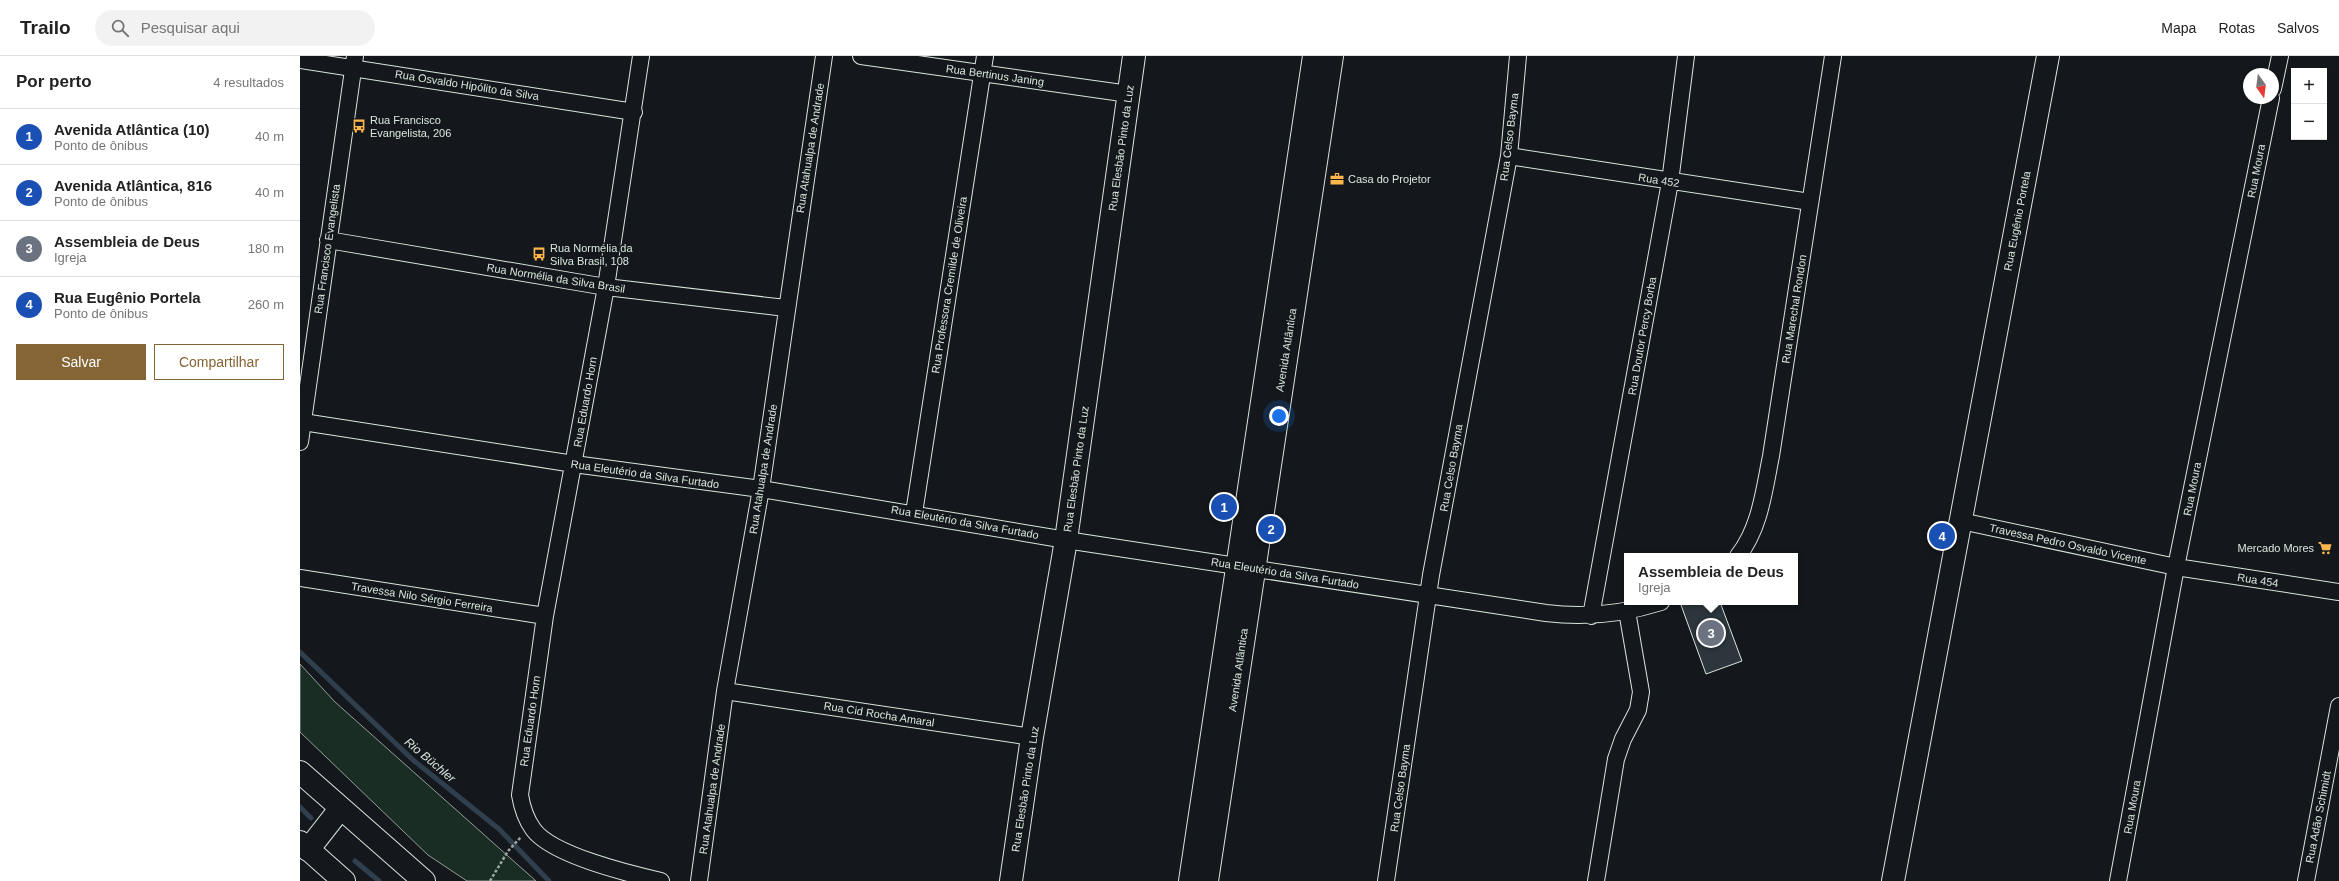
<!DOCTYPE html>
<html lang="pt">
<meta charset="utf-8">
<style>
body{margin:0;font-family:Arial,sans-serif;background:#f2f2f2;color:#222}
.controls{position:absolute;right:12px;top:12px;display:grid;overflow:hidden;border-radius:0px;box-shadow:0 1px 3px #0004}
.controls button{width:36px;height:36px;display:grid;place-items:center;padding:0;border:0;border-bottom:1px solid #e0e0e0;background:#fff;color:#222;font:20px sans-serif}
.compass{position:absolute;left:1943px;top:12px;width:36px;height:36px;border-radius:50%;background:#fff;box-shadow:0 1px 3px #0004;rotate:166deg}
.you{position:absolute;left:979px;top:360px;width:14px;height:14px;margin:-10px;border:3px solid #fff;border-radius:50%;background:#1a73e8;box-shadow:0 0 0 6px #1a73e833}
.badge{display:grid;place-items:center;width:26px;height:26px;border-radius:50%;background:#856535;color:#fff;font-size:13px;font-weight:700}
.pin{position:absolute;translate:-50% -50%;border:2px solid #fff;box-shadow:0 1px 4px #0006}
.popup{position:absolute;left:1324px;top:497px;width:174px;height:52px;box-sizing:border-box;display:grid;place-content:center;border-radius:0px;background:#fff;filter:drop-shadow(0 1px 3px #0005);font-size:13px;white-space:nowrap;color:#767676}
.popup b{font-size:15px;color:#222}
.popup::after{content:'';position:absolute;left:50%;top:100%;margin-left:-8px;border:8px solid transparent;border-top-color:#fff}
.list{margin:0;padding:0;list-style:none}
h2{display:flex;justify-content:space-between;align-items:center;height:52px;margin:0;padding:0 16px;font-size:17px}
h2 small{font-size:13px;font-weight:400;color:#767676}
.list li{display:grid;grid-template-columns:26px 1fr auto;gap:12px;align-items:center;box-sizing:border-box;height:56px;padding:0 16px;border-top:1px solid #e0e0e0}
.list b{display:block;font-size:15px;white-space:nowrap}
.list p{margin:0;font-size:13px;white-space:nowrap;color:#767676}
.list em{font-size:13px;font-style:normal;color:#767676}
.actions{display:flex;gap:8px;padding:12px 16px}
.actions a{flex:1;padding:9px 0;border:1px solid #856535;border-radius:0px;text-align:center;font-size:14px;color:#856535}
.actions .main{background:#856535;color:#fff}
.icon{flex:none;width:22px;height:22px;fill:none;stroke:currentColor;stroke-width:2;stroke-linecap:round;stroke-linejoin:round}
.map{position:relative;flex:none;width:2039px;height:825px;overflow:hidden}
header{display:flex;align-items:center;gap:24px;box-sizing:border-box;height:56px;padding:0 20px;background:#fff;border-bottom:1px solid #e0e0e0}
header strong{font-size:19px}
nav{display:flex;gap:22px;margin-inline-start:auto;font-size:14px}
.search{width:280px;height:36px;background:#f2f2f2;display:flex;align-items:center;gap:10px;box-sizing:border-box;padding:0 14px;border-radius:22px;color:#767676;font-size:15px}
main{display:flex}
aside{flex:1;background:#fff}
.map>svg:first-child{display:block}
</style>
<header>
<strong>Trailo</strong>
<div class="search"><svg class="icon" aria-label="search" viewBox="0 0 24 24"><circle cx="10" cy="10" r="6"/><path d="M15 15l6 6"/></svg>Pesquisar aqui</div>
<nav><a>Mapa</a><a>Rotas</a><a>Salvos</a></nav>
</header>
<main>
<aside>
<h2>Por perto<small>4 resultados</small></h2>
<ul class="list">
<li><span class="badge" style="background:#1a4fb4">1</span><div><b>Avenida Atlântica (10)</b><p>Ponto de ônibus</p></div><em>40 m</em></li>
<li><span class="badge" style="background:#1a4fb4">2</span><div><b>Avenida Atlântica, 816</b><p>Ponto de ônibus</p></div><em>40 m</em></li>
<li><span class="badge" style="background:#6b7280">3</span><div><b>Assembleia de Deus</b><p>Igreja</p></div><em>180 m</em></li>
<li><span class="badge" style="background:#1a4fb4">4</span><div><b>Rua Eugênio Portela</b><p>Ponto de ônibus</p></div><em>260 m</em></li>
</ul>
<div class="actions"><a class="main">Salvar</a><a>Compartilhar</a></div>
</aside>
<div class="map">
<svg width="2039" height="825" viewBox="0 0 2039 825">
<rect width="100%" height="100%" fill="#14181c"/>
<path fill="#1a2d24" stroke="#939e99" d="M0,608L35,646L236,825H167L128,799L0,676Z"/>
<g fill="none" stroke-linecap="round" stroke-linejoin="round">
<path stroke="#2f3f4d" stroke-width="5" d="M0,596L113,704L199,773L249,825
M0,751L11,762
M55,805L79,825"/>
</g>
<path fill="#2c363c" stroke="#d8e6dc" d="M1389,546H1420L1442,605L1406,618L1381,549Z"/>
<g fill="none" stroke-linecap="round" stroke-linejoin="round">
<g stroke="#d8e6dc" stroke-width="18">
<path id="street" d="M341,0L306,231L245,560L220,739C222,751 225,762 233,773C251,799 330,818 361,825
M561,0L829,38
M0,4L334,56
M1973,33L1980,0
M1209,100L1510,146
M28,184L306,231L486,252
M3,366L274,408L461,433L766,484L1246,557C1285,562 1323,558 1361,546
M0,386L55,0
M614,457L685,0
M1661,465L1876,511L2039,536
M1438,500C1460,472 1464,435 1471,400L1533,0
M0,522L245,560
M1291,560L1370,126L1386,0
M425,635L732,681
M399,825L425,635L461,433L524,0
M1086,825L1131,519L1209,100L1218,0
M1296,825L1316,703L1323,683L1338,654L1341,636L1327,555
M1818,825L1876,511L1971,42
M2006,825L2039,650"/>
</g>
<g stroke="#d8e6dc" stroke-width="24">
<path id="secondary" d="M0,716L124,825
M0,786L44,825
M8,794L40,753
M711,825L732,681L766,484L834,0
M1593,825L1748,0"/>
</g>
<g stroke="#d8e6dc" stroke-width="24">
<path id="primary" d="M890,825L1014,0
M907,825L1032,0"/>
</g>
<path stroke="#9da8a2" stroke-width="2.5" stroke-dasharray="3 2" stroke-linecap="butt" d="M190,825L208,795L221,781"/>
<use href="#street" stroke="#14181c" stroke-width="16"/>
<use href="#secondary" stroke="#14181c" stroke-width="22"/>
<use href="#primary" stroke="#14181c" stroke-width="22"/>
</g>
<defs>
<g id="bus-bare" transform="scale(1.08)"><path d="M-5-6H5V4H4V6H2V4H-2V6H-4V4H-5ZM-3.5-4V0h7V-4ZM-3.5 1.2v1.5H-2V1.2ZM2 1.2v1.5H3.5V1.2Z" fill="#ffb74d" stroke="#14181c" stroke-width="2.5" paint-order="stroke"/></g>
<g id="office-bare" transform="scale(1.08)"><path d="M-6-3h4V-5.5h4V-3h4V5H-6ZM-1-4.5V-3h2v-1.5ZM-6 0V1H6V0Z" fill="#ffb74d" stroke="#14181c" stroke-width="2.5" paint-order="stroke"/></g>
<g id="supermarket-bare" transform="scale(1.08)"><path d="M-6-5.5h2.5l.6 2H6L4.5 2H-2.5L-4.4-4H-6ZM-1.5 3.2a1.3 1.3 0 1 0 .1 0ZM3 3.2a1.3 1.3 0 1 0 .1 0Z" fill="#ffb74d" stroke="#14181c" stroke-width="2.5" paint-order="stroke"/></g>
</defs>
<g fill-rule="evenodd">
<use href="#bus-bare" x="59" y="70"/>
<use href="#office-bare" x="1037" y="123"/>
<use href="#bus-bare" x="239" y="198"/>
<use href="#supermarket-bare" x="2025" y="492"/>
</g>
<g text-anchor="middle" stroke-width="3" stroke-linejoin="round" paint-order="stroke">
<g font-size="11" fill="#d8e6dc" stroke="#14181c">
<text transform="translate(695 19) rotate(8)" y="4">Rua Bertinus Janing</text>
<text transform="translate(167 29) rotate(9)" y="4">Rua Osvaldo Hipólito da Silva</text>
<text transform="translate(1209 81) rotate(-83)" y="4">Rua Celso Bayma</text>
<text transform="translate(510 92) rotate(-81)" y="4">Rua Atahualpa de Andrade</text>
<text transform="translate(821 92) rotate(-82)" y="4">Rua Elesbão Pinto da Luz</text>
<text transform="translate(1956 115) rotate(-79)" y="4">Rua Moura</text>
<text transform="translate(1359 124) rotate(9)" y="4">Rua 452</text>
<text transform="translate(1717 165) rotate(-79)" y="4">Rua Eugênio Portela</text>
<text transform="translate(27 193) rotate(-82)" y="4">Rua Francisco Evangelista</text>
<text transform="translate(256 222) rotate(9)" y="4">Rua Normélia da Silva Brasil</text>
<text transform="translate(649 229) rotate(-81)" y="4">Rua Professora Cremilde de Oliveira</text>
<text transform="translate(1494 253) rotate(-81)" y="4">Rua Marechal Rondon</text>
<text transform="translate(1342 280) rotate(-80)" y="4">Rua Doutor Percy Borba</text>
<text transform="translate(986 294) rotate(-81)" y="4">Avenida Atlântica</text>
<text transform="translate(285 346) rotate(-80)" y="4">Rua Eduardo Horn</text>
<text transform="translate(1151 412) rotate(-80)" y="4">Rua Celso Bayma</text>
<text transform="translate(463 413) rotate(-81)" y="4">Rua Atahualpa de Andrade</text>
<text transform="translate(776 413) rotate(-82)" y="4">Rua Elesbão Pinto da Luz</text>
<text transform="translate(345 418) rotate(8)" y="4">Rua Eleutério da Silva Furtado</text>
<text transform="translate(1892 433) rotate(-79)" y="4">Rua Moura</text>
<text transform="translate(665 466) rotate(10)" y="4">Rua Eleutério da Silva Furtado</text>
<text transform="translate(1768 488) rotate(12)" y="4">Travessa Pedro Osvaldo Vicente</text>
<text transform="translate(985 517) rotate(9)" y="4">Rua Eleutério da Silva Furtado</text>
<text transform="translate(1958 524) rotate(9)" y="4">Rua 454</text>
<text transform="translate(122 541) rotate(9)" y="4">Travessa Nilo Sérgio Ferreira</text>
<text transform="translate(938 614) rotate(-82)" y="4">Avenida Atlântica</text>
<text transform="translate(579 658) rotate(9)" y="4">Rua Cid Rocha Amaral</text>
<text transform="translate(230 665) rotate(-82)" y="4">Rua Eduardo Horn</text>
<text transform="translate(1100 732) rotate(-82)" y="4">Rua Celso Bayma</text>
<text transform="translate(412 733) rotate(-82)" y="4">Rua Atahualpa de Andrade</text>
<text transform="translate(725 733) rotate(-81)" y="4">Rua Elesbão Pinto da Luz</text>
<text transform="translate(1832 751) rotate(-80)" y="4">Rua Moura</text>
<text transform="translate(2018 761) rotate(-79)" y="4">Rua Adão Schimidt</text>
</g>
<g font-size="11" fill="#d8e6dc" stroke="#14181c" text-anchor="start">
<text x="70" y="68">Rua Francisco<tspan x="70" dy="13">Evangelista, 206</tspan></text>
<text x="1048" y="127">Casa do Projetor</text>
<text x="250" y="196">Rua Normélia da<tspan x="250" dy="13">Silva Brasil, 108</tspan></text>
<text x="2014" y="496" text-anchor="end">Mercado Mores</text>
</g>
<g font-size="12" font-style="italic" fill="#d8e6dc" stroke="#14181c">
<text transform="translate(130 704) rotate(40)" y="4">Rio Büchler</text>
</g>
</g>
</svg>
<div class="controls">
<button>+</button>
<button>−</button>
</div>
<svg class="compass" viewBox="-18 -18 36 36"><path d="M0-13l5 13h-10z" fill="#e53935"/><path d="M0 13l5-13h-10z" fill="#767676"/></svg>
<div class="you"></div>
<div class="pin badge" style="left:924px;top:451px;background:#1a4fb4">1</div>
<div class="pin badge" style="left:971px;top:473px;background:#1a4fb4">2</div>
<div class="pin badge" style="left:1411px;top:577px;background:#6b7280">3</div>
<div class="popup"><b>Assembleia de Deus</b>Igreja</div>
<div class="pin badge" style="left:1642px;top:480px;background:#1a4fb4">4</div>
</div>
</main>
